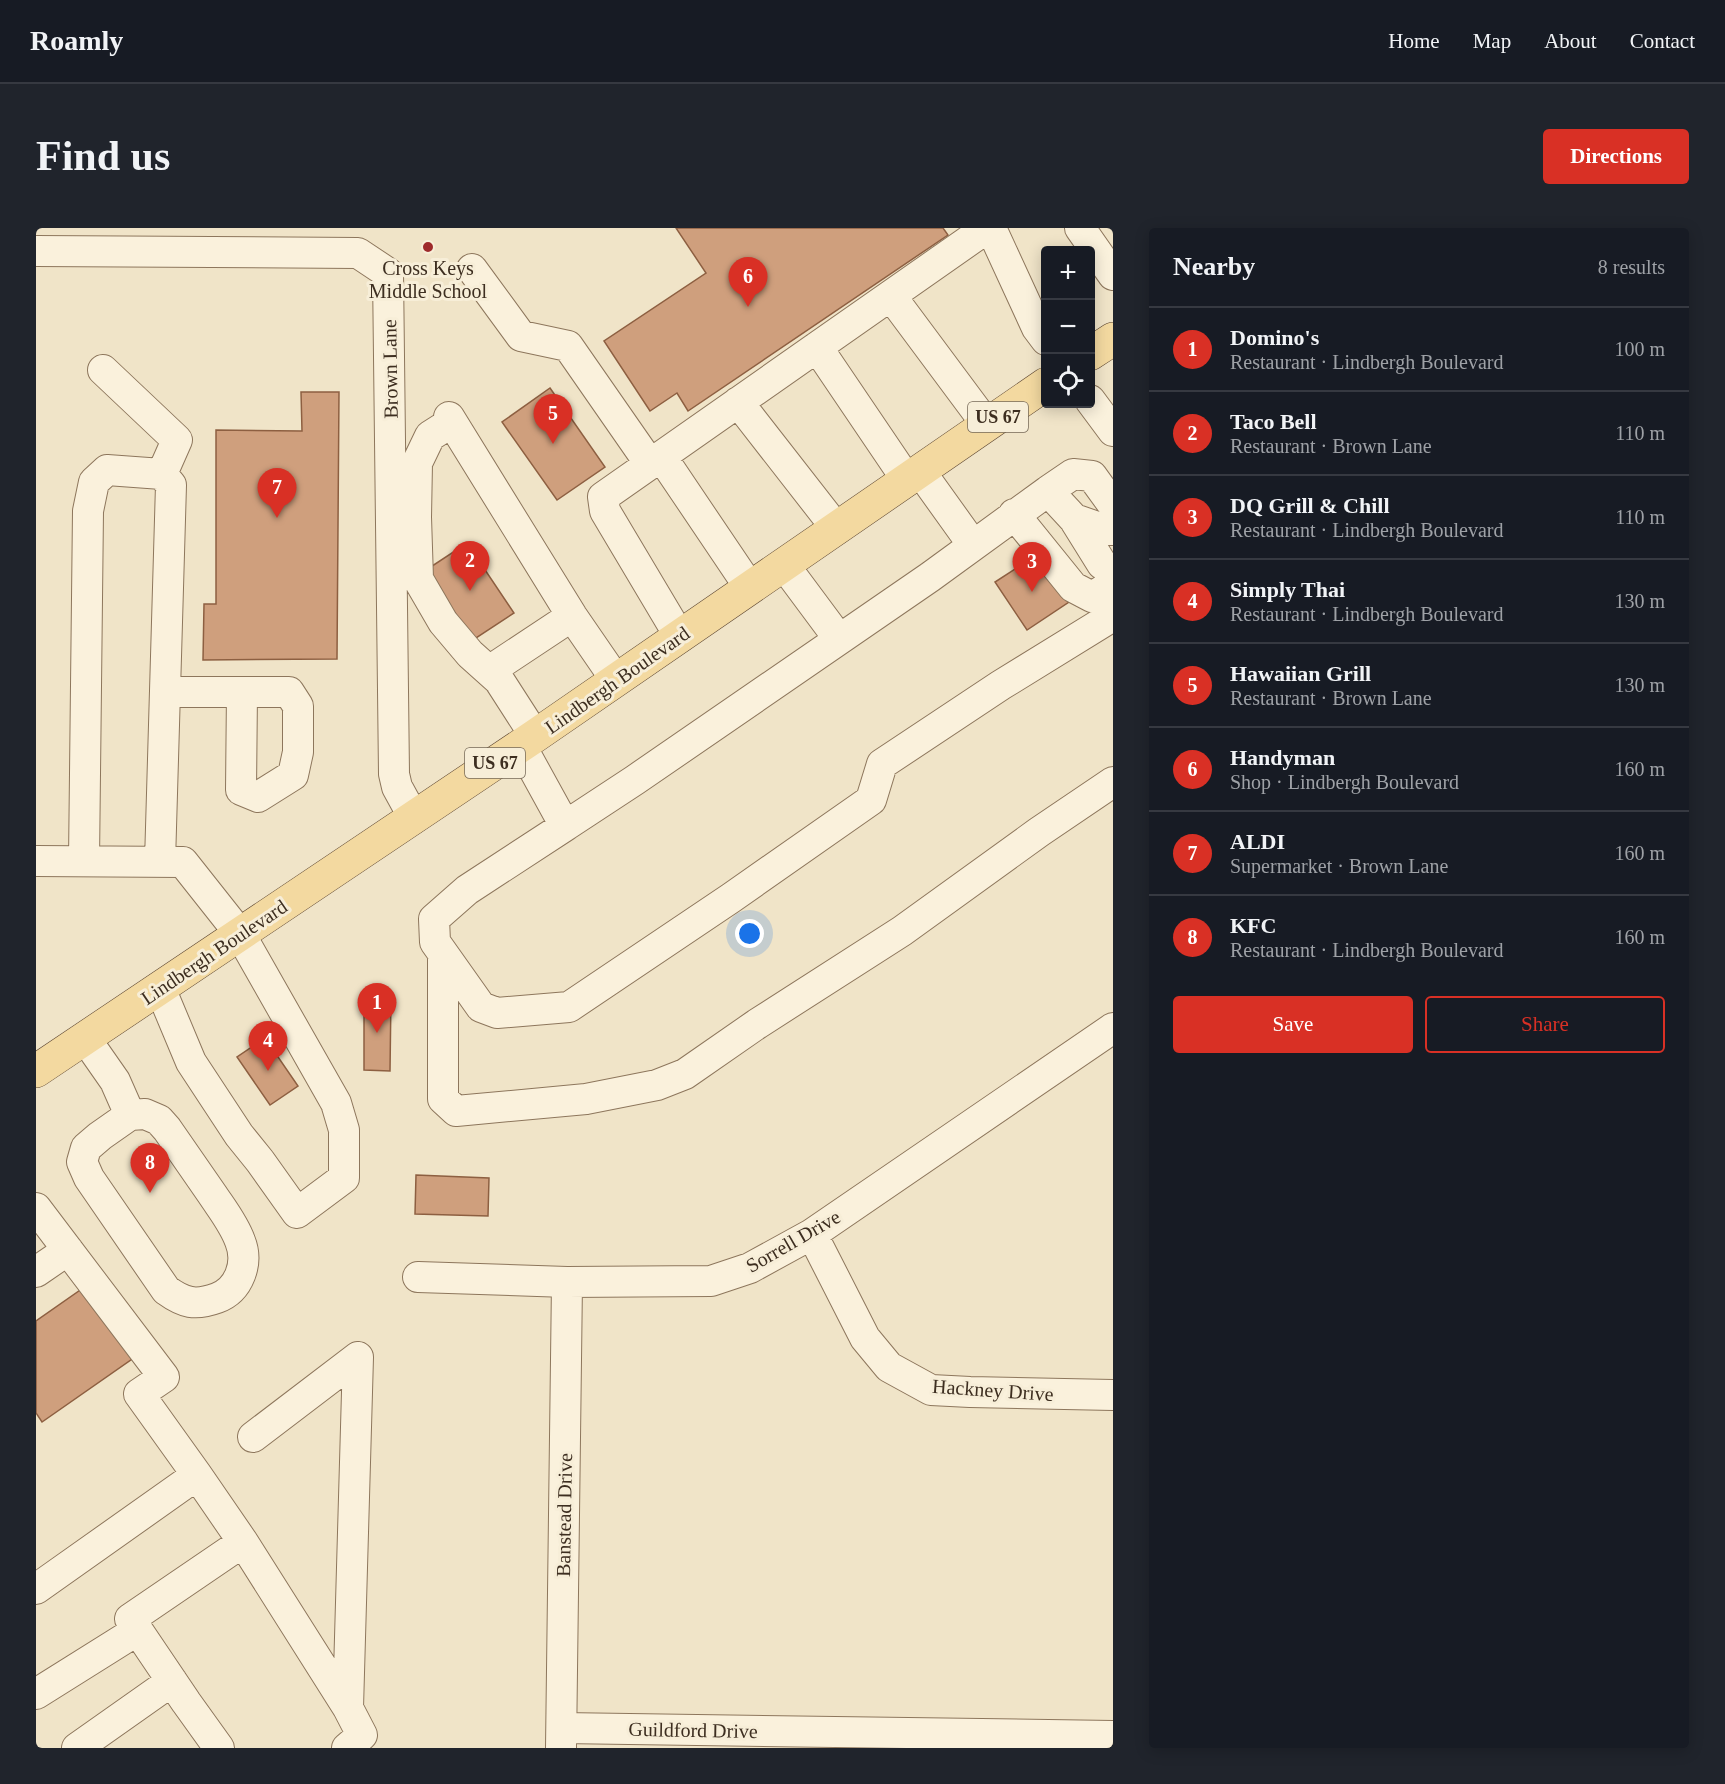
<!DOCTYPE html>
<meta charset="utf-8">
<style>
body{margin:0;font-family:Georgia,serif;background:#20242c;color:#f1f3f6}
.controls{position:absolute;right:18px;top:18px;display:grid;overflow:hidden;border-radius:6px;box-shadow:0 3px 15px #0003}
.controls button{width:54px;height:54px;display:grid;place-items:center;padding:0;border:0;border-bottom:2px solid #363941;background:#171b24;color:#f1f3f6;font:30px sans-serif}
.you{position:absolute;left:714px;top:706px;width:21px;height:21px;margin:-15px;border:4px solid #fff;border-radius:50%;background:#1a73e8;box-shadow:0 0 0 9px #1a73e833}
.badge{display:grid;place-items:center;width:39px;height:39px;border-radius:50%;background:#d93025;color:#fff;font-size:20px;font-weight:700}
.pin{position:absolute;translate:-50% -50px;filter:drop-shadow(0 2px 3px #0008)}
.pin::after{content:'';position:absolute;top:32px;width:21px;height:18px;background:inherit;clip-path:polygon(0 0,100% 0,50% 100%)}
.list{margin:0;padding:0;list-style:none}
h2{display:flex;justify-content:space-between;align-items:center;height:78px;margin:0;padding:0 24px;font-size:26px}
h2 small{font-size:20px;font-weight:400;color:#9ea1a6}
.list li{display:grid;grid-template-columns:39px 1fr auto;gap:18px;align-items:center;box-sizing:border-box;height:84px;padding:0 24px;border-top:2px solid #363941}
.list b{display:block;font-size:22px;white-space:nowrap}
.list p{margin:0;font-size:20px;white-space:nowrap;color:#9ea1a6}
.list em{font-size:20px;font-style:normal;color:#9ea1a6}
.actions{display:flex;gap:12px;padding:18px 24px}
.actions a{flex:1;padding:14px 0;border:2px solid #d93025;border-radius:6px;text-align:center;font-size:21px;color:#d93025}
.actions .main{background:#d93025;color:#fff}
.icon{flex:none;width:33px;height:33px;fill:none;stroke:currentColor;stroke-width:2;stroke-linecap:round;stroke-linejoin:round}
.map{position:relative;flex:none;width:1077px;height:1520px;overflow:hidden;border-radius:6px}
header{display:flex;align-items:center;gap:36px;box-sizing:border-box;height:84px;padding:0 30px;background:#171b24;border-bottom:2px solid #363941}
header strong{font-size:28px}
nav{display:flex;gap:33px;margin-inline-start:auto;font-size:21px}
.intro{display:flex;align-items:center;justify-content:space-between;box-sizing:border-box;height:144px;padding:0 36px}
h1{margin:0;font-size:42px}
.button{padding:15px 27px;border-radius:6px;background:#d93025;color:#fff;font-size:21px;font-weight:700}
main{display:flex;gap:36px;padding:0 36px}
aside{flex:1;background:#171b24;border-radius:6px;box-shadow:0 3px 15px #0003}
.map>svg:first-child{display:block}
</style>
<header>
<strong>Roamly</strong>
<nav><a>Home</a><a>Map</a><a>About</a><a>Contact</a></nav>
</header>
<div class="intro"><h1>Find us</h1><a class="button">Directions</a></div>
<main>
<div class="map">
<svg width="1077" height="1520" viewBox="0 0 1077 1520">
<rect width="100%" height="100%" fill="#f0e4c8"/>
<path fill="#cf9f7d" stroke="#8d5f41" stroke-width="1.5" d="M640,0H907L912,7L652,183L641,165L614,183L568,113L670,45Z
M514,160L569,239L521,272L466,194Z
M265,164H303L301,431L167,432L168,376H180V202L266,203Z
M431,315L478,385L437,412L390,342Z
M1001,327L1033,374L991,402L959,354Z
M328,767H355L354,843L328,842Z
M229,810L262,858L234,877L201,829Z
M380,947L453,950L452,988L379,986Z
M50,1058L99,1129L6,1194L0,1185V1093Z"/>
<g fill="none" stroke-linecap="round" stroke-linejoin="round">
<g stroke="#8d765c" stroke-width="32">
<path id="minor" d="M955,0L1001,100L1010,112
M1044,0L1077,47
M0,23L322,25L352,45L358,546L361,559L378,590
M436,41L485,108L532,118L614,236
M855,68L951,197
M781,119L871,252
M67,142L141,212L126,246
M1054,172L1077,203
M702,174L801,301
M413,189L536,388L580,452
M416,194L394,208L381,235L380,289L382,351L407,394L434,426L463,452L499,508
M625,228L714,360
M884,243L937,317
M1012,263L1038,291L1070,302H1077
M978,286L1037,359L1056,369L1077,356
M1038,291L1066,336
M748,337L803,411
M644,409L569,283L567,269L951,0
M453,443L536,388
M129,464H253L262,478V524L257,547L222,569L205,562L206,464
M485,518L529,598L431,662L398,691L399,714L445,779L461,785L533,779L695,670L835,572L846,536L965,457L1077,388
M529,598L599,552L894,349L1012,263L1037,246L1056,248L1077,277
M0,633L147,634L204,706L300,875L308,902V950L261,985L224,933L203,907L155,834L124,760
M48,633L52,283L58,254L71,242L126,246L135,257L124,634
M407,726V871L420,883L550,871L621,857L649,846L721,796L866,703L1003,604L1077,554
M49,810L79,853L94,887
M109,886L123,892L131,901C146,923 161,944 176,966C186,981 198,996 204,1013C213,1035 203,1062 181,1070C159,1078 148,1075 130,1062L53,950L46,934L50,920L64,908L94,887Z
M0,980L128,1149L103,1166L161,1247L0,1361
M776,1006L829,1110L853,1139L895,1162L934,1164L1077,1167
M0,1044L32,1022
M382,1049L531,1054L675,1053L714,1040L776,1006L1077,800
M217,1209L322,1129
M161,1247L207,1314L312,1480L326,1507L311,1520
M0,1466L102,1402
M312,1480L322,1129
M526,1500L1077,1508
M41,1520L136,1453
M183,1520L150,1474L94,1391L207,1314
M525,1520L531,1054"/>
</g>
<g stroke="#5b4430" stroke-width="34">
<path id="major" d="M1054,126L1077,111
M0,843L499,508L1010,156"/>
</g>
<use href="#minor" stroke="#faf1dc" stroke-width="30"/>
<use href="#major" stroke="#f3d9a0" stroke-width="33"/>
</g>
<circle fill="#9e2a2b" stroke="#f7eed8" stroke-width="2" cx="392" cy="19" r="6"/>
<g text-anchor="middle" stroke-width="6" stroke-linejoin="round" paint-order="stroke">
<g fill="#f7eed8" stroke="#756857" stroke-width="1.5">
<rect x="932" y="174" width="60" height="30" rx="4.5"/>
<rect x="429" y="520" width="60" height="30" rx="4.5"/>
</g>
<g font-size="18" font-weight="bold" fill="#3d2e20">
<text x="962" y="195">US 67</text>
<text x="459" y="541">US 67</text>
</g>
<g font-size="20" fill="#3d2e20" stroke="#f7eed8">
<text x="392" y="47">Cross Keys<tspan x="392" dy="23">Middle School</tspan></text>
</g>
<g font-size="20" fill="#3d2e20" stroke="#f7eed8">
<text transform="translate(354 141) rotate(-91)" y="7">Brown Lane</text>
<text transform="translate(581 452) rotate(-35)" y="7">Lindbergh Boulevard</text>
<text transform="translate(178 724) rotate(-34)" y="7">Lindbergh Boulevard</text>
<text transform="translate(757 1013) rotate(-30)" y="7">Sorrell Drive</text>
<text transform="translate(957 1162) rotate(4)" y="7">Hackney Drive</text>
<text transform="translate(528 1287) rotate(-89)" y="7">Banstead Drive</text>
<text transform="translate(657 1502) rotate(1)" y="7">Guildford Drive</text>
</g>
</g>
</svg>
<div class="controls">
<button>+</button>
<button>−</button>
<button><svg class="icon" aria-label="locate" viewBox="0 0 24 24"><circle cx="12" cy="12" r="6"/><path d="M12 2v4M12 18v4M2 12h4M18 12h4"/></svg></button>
</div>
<div class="you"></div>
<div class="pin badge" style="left:341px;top:805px">1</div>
<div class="pin badge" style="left:434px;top:363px">2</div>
<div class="pin badge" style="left:996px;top:364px">3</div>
<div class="pin badge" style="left:232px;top:843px">4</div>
<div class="pin badge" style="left:517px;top:216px">5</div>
<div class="pin badge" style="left:712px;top:79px">6</div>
<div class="pin badge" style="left:241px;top:290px">7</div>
<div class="pin badge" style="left:114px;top:965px">8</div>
</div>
<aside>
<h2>Nearby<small>8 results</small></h2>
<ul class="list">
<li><span class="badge">1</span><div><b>Domino's</b><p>Restaurant · Lindbergh Boulevard</p></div><em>100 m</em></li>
<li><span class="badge">2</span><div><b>Taco Bell</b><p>Restaurant · Brown Lane</p></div><em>110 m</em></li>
<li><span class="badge">3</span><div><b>DQ Grill &amp; Chill</b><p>Restaurant · Lindbergh Boulevard</p></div><em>110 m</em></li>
<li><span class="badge">4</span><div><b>Simply Thai</b><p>Restaurant · Lindbergh Boulevard</p></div><em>130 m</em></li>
<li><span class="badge">5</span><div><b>Hawaiian Grill</b><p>Restaurant · Brown Lane</p></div><em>130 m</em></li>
<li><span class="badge">6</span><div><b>Handyman</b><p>Shop · Lindbergh Boulevard</p></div><em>160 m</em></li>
<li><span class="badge">7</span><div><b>ALDI</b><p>Supermarket · Brown Lane</p></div><em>160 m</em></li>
<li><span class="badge">8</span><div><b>KFC</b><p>Restaurant · Lindbergh Boulevard</p></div><em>160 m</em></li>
</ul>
<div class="actions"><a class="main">Save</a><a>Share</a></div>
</aside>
</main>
